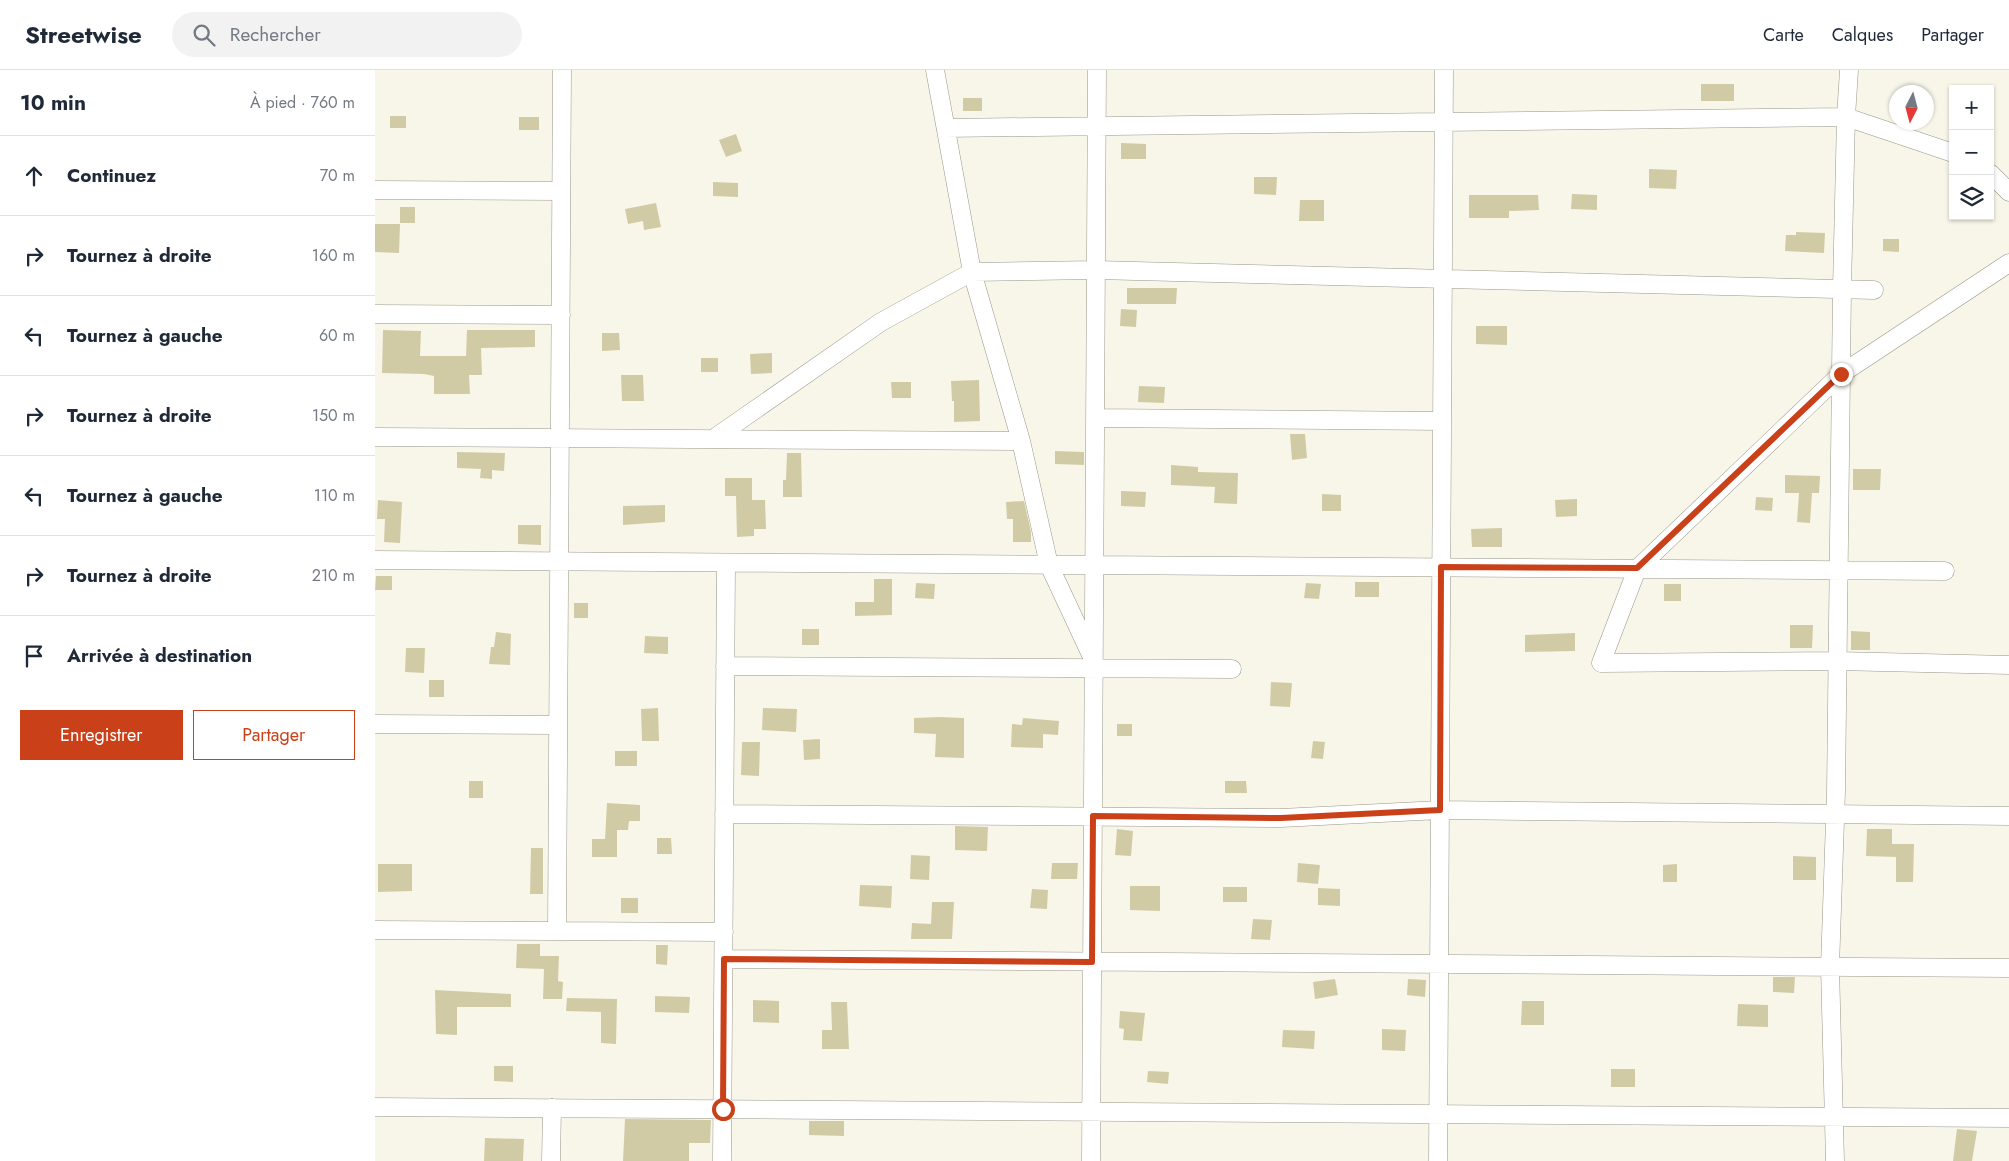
<!DOCTYPE html>
<html lang="fr">
<meta charset="utf-8">
<style>
body{margin:0;font-family:Jost,sans-serif;background:#f2f2f3;color:#1f2937}
.controls{position:absolute;right:15px;top:15px;display:grid;overflow:hidden;border-radius:0px;box-shadow:0 1px 4px #0004}
.controls button{width:45px;height:45px;display:grid;place-items:center;padding:0;border:0;border-bottom:1px solid #e0e1e3;background:#fff;color:#1f2937;font:25px sans-serif}
.compass{position:absolute;left:1514px;top:15px;width:45px;height:45px;border-radius:50%;background:#fff;box-shadow:0 1px 4px #0004;rotate:186deg}
.stop{position:absolute;width:15px;height:15px;margin:-11px;border:4px solid #ca4119;border-radius:50%;background:#fff}
.stop.end{background:#ca4119;border-color:#fff;box-shadow:0 1px 5px #0008}
.list{margin:0;padding:0;list-style:none}
h2{display:flex;justify-content:space-between;align-items:center;height:65px;margin:0;padding:0 20px;font-size:21px}
h2 small{font-size:16px;font-weight:400;color:#747a83}
.list li{display:grid;grid-template-columns:32px 1fr auto;gap:15px;align-items:center;box-sizing:border-box;height:80px;padding:0 20px;border-top:1px solid #e0e1e3}
.list b{display:block;font-size:19px;white-space:nowrap}
.list em{font-size:16px;font-style:normal;color:#747a83}
.actions{display:flex;gap:10px;padding:15px 20px}
.actions a{flex:1;padding:11px 0;border:1px solid #ca4119;border-radius:0px;text-align:center;font-size:18px;color:#ca4119}
.actions .main{background:#ca4119;color:#fff}
.icon{flex:none;width:28px;height:28px;fill:none;stroke:currentColor;stroke-width:2;stroke-linecap:round;stroke-linejoin:round}
.map{position:relative;flex:none;width:1634px;height:1091px;overflow:hidden}
header{display:flex;align-items:center;gap:30px;box-sizing:border-box;height:70px;padding:0 25px;background:#fff;border-bottom:1px solid #e0e1e3}
header strong{font-size:24px}
nav{display:flex;gap:28px;margin-inline-start:auto;font-size:18px}
.search{width:350px;height:45px;background:#f2f2f3;display:flex;align-items:center;gap:12px;box-sizing:border-box;padding:0 18px;border-radius:28px;color:#747a83;font-size:19px}
main{display:flex}
aside{flex:1;background:#fff}
.map>svg:first-child{display:block}
</style>
<header>
<strong>Streetwise</strong>
<div class="search"><svg class="icon" aria-label="search" viewBox="0 0 24 24"><circle cx="10" cy="10" r="6"/><path d="M15 15l6 6"/></svg>Rechercher</div>
<nav><a>Carte</a><a>Calques</a><a>Partager</a></nav>
</header>
<main>
<aside>
<h2>10 min<small>À pied · 760 m</small></h2>
<ul class="list">
<li><svg class="icon" aria-label="ahead" viewBox="0 0 24 24"><path d="M12 20V5M6 11l6-6 6 6"/></svg><div><b>Continuez</b></div><em>70 m</em></li>
<li><svg class="icon" aria-label="right" viewBox="0 0 24 24"><path d="M7 20v-9h11M14 6l5 5-5 5"/></svg><div><b>Tournez à droite</b></div><em>160 m</em></li>
<li><svg class="icon" aria-label="left" viewBox="0 0 24 24"><path d="M17 20v-9H6M10 6l-5 5 5 5"/></svg><div><b>Tournez à gauche</b></div><em>60 m</em></li>
<li><svg class="icon" aria-label="right" viewBox="0 0 24 24"><path d="M7 20v-9h11M14 6l5 5-5 5"/></svg><div><b>Tournez à droite</b></div><em>150 m</em></li>
<li><svg class="icon" aria-label="left" viewBox="0 0 24 24"><path d="M17 20v-9H6M10 6l-5 5 5 5"/></svg><div><b>Tournez à gauche</b></div><em>110 m</em></li>
<li><svg class="icon" aria-label="right" viewBox="0 0 24 24"><path d="M7 20v-9h11M14 6l5 5-5 5"/></svg><div><b>Tournez à droite</b></div><em>210 m</em></li>
<li><svg class="icon" aria-label="arrive" viewBox="0 0 24 24"><path d="M6 21V4h12l-3 4 3 4H6"/></svg><div><b>Arrivée à destination</b></div></li>
</ul>
<div class="actions"><a class="main">Enregistrer</a><a>Partager</a></div>
</aside>
<div class="map">
<svg width="1634" height="1091" viewBox="0 0 1634 1091">
<rect width="100%" height="100%" fill="#f8f6e8"/>
<path fill="#d1cba5" d="M1326,14H1359V31H1326Z
M588,28H607V41H588Z
M15,46H31V58H15Z
M144,47H164V60H144Z
M361,64L367,81L351,87L344,70Z
M746,73L771,74V89H746Z
M1274,99L1302,100L1301,119L1274,118Z
M879,107H902L901,125L879,124Z
M338,112L363,113V127L338,126Z
M1197,124L1222,125V140L1196,139Z
M1094,125H1163L1164,140L1134,141V148H1094Z
M925,130H949V151H924Z
M281,133L286,157L269,160L268,151L253,154L250,139Z
M25,137H40V153H25Z
M0,154H25L24,183L0,182Z
M1421,162L1450,163L1449,183L1410,181L1411,165H1421Z
M1508,169H1524V182L1508,181Z
M752,218H802L801,234H752Z
M746,239L762,240L761,257L745,256Z
M1101,256H1132V275L1101,274Z
M8,260L46,261L45,286H91L92,260H160V277L106,278L107,305H94L95,324H59V306L49,304L7,303Z
M227,263H244L245,280L227,281Z
M397,283V303L376,304L375,284Z
M326,288H343V302H326Z
M246,305H268L269,331H247Z
M604,310L605,351L579,352V331H577L576,311Z
M516,312H536V328H517Z
M764,316L790,317L789,333L763,332Z
M915,364H930L932,388L917,390Z
M680,381L709,382V395L680,394Z
M82,382L130,383L129,401L117,400V409L105,408L106,399L82,398Z
M412,383H426L427,427H408V410H411Z
M796,395L823,397V402L863,403L862,434L839,433L840,417L796,415Z
M1478,399H1506L1505,420H1478Z
M1410,405L1445,406L1444,423H1437L1435,453L1422,452L1424,423H1410Z
M350,408H377V430H390L391,459H379V466L362,467L361,426H350Z
M746,421L771,422L770,437L746,436Z
M947,424L966,425V441H947Z
M1381,427L1398,428L1397,441L1380,440Z
M1202,429V446L1181,447L1180,430Z
M3,430L27,432L25,473L9,472L10,449H2Z
M649,431L656,462V472H638V449H632L631,432Z
M290,435V452L248,455V436Z
M143,455H166V475L143,474Z
M1127,458V477H1097L1096,459Z
M1,506H17V520H0Z
M499,509H517V545L480,546V532H499Z
M980,512H1004V527H980Z
M541,513L560,514L559,529L540,528Z
M931,513L946,514L944,529L929,528Z
M1289,514H1306V531H1289Z
M199,533H213V548H199Z
M1415,555H1438L1437,578H1415Z
M427,559H444V575H427Z
M1476,561L1495,562V580H1476Z
M121,562L136,564L135,595L114,594L116,577H119Z
M1200,563V581L1150,582V565Z
M270,566L293,567V584L269,583Z
M31,578H50L49,603L30,602Z
M54,610H69V627H54Z
M896,612L917,613L915,637L895,636Z
M283,638L284,671H267L266,639Z
M388,638L422,639L421,662L387,660Z
M564,647L589,648V688L560,687L561,664L539,663V648Z
M648,648L684,651L683,665L668,664V678L636,677L637,654L647,655Z
M742,654H757V666H742Z
M445,669V689L429,690L428,670Z
M938,671L950,672L948,689L936,688Z
M367,672H385L384,706L366,705Z
M240,681H262V696H240Z
M94,711H108V728H94Z
M850,711H871L872,723H850Z
M232,733L265,735V751H254L253,760H242V787H217V769H230Z
M580,756L613,757L612,781L580,780Z
M742,759L758,761L756,786L740,785Z
M1492,759H1517V774H1539L1538,812H1521V787L1491,786Z
M282,768H296L297,784H282Z
M156,778H168V824H155Z
M536,785L555,786L554,810L535,809Z
M1418,786L1441,787V810H1418Z
M677,793H703L702,809H676Z
M923,793L945,795L943,814L922,812Z
M3,794H37V821L3,822Z
M1302,794V812H1288V795Z
M485,815L517,816L516,838L484,836Z
M755,816H785V841L755,840Z
M848,817H872V832H848Z
M943,818L965,819V836L943,835Z
M657,819L673,820L672,839L655,838Z
M246,828H263V843H246Z
M557,832H579L577,869H536L537,853L556,854Z
M878,849L897,850L895,870L876,869Z
M142,874H165V886H184L183,911L188,912L187,929H168L169,899L141,898Z
M281,875H293L292,895L281,894Z
M1398,907H1420L1419,923L1398,922Z
M960,909L963,925L940,929L938,912Z
M1033,909L1051,910L1050,927L1032,925Z
M60,920L136,924V937H82V965L61,964Z
M280,926L315,927L314,943L280,942Z
M192,928L242,929L241,974L226,973V942L191,941Z
M378,930L404,931V953L378,952Z
M1147,931H1169V955H1146Z
M456,932H472L474,979H447V960H457Z
M1363,934L1393,935V957L1362,956Z
M745,941L770,943L767,971L748,970L749,959L744,958Z
M1007,959L1031,960L1030,981L1007,980Z
M908,960L940,961L939,979L907,977Z
M119,996H138V1012L119,1011Z
M1236,999H1260V1017H1236Z
M773,1001L794,1002L793,1014L772,1012Z
M250,1049L336,1050L335,1073H314V1091H248Z
M434,1051H469V1066L434,1065Z
M1582,1059L1602,1061L1597,1091H1578Z
M110,1068L149,1069L148,1091H109Z"/>
<g fill="none" stroke-linecap="round" stroke-linejoin="round">
<g stroke="#99978b" stroke-width="19">
<path id="street" d="M560,0L597,202L646,371L674,495L717,587
M571,58L1471,47L1578,83
M1615,103L1634,122
M0,120L186,121
M1634,193L1466,304L1262,499L1226,593L1462,591L1634,595
M0,244L186,245
M720,348L1067,351
M0,367L646,371
M338,369L506,252L597,202L721,200L1499,220
M0,490L1570,501
M350,596L857,599
M0,654L183,655
M349,744L906,748L1065,740L1634,746
M0,860L349,862
M182,861L187,0
M349,889L1634,898
M0,1037L1634,1048
M176,1091L177,1038
M347,1091L351,493
M716,1091L722,0
M1063,1091L1069,0
M1460,1091L1455,897L1461,721L1467,219L1471,47L1474,0"/>
</g>
<use href="#street" stroke="#fff" stroke-width="18"/>
</g>
<g fill="none" stroke-linecap="round" stroke-linejoin="round">
<path stroke="#ca4119" stroke-width="6" d="M348,1039L349,889L717,892L718,746L906,748L1065,740L1066,497L1262,498L1466,304"/>
</g>
</svg>
<div class="controls">
<button>+</button>
<button>−</button>
<button><svg class="icon" aria-label="layers" viewBox="0 0 24 24"><path d="M12 4l9 5-9 5-9-5zM3 14l9 5 9-5"/></svg></button>
</div>
<svg class="compass" viewBox="-18 -18 36 36"><path d="M0-13l5 13h-10z" fill="#e53935"/><path d="M0 13l5-13h-10z" fill="#747a83"/></svg>
<div class="stop" style="left:348px;top:1039px"></div>
<div class="stop end" style="left:1466px;top:304px"></div>
</div>
</main>
